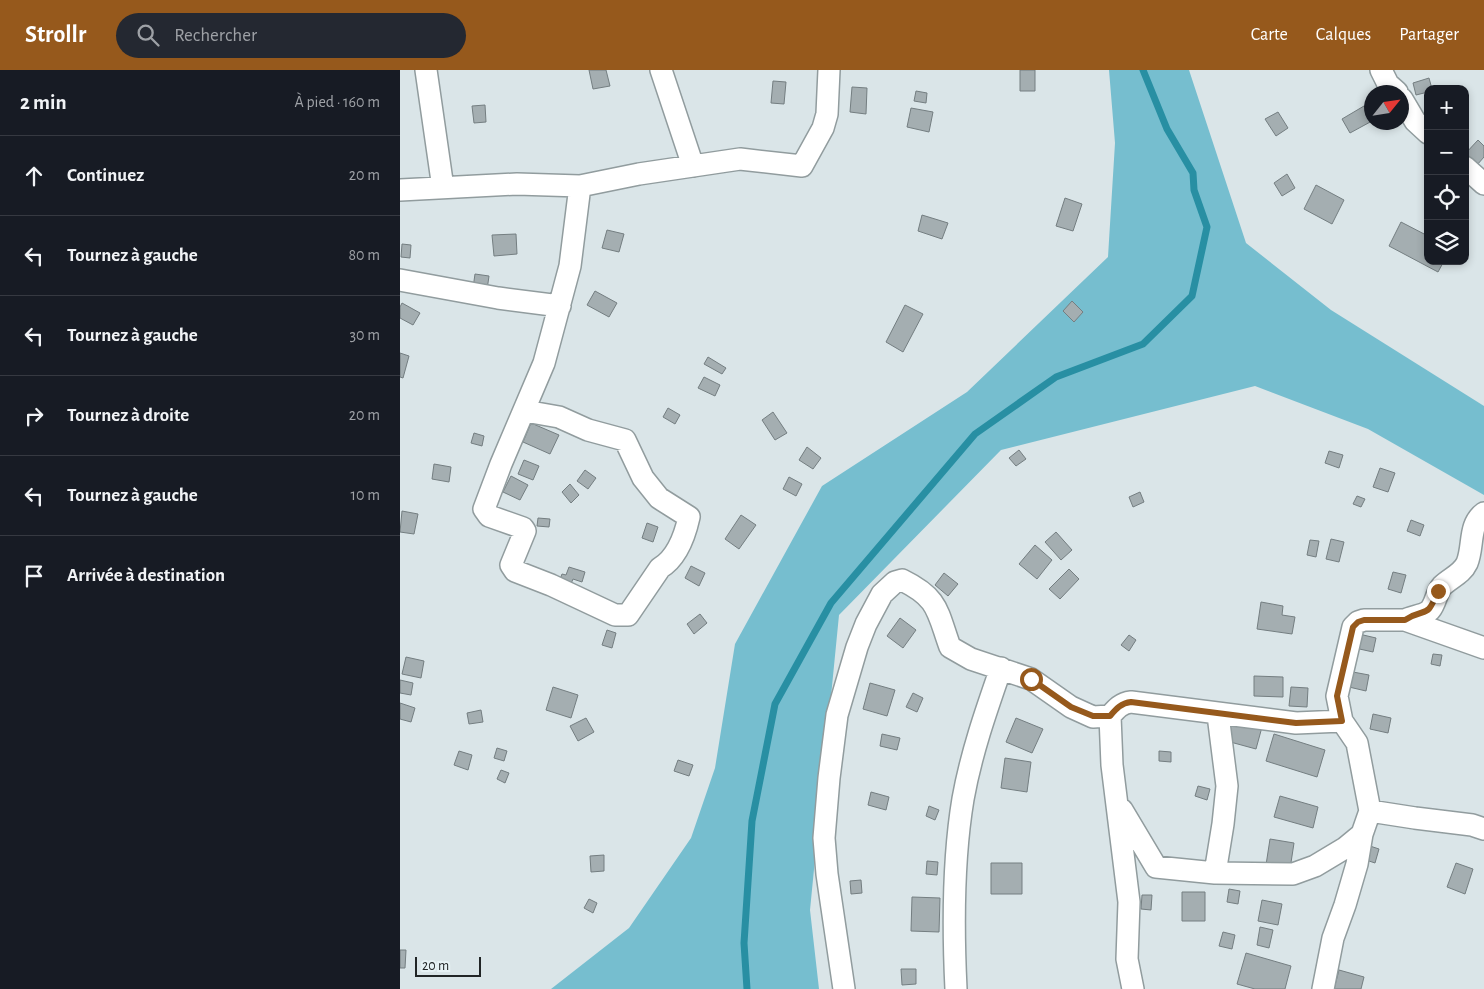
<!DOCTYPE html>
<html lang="fr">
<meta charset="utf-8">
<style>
body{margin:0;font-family:"Alegreya Sans",sans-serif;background:#242831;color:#f1f3f6}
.controls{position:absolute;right:15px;top:15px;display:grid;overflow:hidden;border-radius:10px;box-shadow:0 2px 8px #0003}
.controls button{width:45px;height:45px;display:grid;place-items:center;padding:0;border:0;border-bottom:1px solid #363941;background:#171b24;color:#f1f3f6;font:25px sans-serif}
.compass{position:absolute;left:964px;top:15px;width:45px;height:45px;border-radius:50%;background:#171b24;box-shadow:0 2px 8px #0003;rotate:60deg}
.scale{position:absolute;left:15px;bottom:12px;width:66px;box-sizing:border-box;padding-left:5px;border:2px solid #212526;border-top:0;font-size:14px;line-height:18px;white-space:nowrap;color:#212526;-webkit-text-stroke:4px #e7f2f5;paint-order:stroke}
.stop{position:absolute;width:15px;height:15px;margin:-11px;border:4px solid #96591c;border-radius:50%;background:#fff}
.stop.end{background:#96591c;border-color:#fff;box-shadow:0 1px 5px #0008}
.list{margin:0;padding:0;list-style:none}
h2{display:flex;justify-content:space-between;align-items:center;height:65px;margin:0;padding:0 20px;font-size:21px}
h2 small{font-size:16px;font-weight:400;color:#9ea1a6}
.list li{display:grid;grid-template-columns:32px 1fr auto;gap:15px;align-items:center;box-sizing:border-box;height:80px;padding:0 20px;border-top:1px solid #363941}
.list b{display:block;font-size:19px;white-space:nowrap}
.list em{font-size:16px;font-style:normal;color:#9ea1a6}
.icon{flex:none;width:28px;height:28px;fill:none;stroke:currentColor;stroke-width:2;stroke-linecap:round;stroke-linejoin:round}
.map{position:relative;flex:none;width:1084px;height:919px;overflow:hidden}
header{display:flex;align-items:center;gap:30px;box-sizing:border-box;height:70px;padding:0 25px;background:#96591c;color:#fff}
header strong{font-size:24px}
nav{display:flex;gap:28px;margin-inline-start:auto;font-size:18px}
.search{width:350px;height:45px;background:#242831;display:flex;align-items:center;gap:12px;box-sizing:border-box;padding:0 18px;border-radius:28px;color:#9ea1a6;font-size:19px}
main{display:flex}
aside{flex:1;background:#171b24}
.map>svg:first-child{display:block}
</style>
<header>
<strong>Strollr</strong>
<div class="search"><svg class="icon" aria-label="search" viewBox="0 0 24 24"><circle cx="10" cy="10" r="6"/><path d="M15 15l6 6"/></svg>Rechercher</div>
<nav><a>Carte</a><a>Calques</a><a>Partager</a></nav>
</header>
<main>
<aside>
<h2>2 min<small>À pied · 160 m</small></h2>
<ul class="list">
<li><svg class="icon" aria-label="ahead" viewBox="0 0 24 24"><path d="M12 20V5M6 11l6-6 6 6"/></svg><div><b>Continuez</b></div><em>20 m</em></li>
<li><svg class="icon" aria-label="left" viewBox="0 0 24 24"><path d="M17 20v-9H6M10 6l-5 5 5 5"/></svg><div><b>Tournez à gauche</b></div><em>80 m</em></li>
<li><svg class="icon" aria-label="left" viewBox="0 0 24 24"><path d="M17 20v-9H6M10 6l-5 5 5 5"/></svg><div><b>Tournez à gauche</b></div><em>30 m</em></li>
<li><svg class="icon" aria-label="right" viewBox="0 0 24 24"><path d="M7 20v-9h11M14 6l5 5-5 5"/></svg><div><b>Tournez à droite</b></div><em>20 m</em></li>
<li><svg class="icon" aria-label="left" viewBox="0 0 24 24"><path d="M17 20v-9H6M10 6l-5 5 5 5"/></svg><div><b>Tournez à gauche</b></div><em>10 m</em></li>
<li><svg class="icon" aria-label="arrive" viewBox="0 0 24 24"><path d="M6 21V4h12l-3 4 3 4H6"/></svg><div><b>Arrivée à destination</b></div></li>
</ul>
</aside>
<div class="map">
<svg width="1084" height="919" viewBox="0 0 1084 919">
<rect width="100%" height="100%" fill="#dae5e8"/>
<path fill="#76becf" d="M709,0H789L846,173L931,240L1084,336V425L968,359L855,316L601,380L439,545L410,840L419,919H151L229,858L291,768L315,698L335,574L422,416L567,322L708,187L715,73Z"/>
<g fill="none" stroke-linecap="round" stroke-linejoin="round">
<path stroke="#288fa3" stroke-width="7" d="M347,919L344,873L352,751L375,634L431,533L575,364L656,307L743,274L792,226L807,157L794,120L793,103L767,59L743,0"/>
</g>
<path fill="#a4aeb1" stroke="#747e81" d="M189,0H206L210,16L193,19Z
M620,0H635V21H620Z
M1029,8L1032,19H1028V22L1016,25L1013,13Z
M373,11L386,12L384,34L371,33Z
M452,17L467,18L466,44L450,42Z
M516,21L527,23L526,33L514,31Z
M85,35L86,52L74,53L72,36Z
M964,36L972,51L950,63L942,49Z
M511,38L533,42L529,62L507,57Z
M878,42L888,58L876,66L865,49Z
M1078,70L1084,76V87L1077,95L1065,84Z
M887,104L895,118L882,126L874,113Z
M916,115L944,130L932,154L904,139Z
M665,128L682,134L673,161L656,156Z
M522,145L548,153L542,169L518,161Z
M1001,152L1028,166V191H1044L1038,202L989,176Z
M207,160L224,164L219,182L202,178Z
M116,164L117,184L94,186L92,165Z
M2,174L11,175L10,188L1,187Z
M75,204L89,206L87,220L73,218Z
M195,221L217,233L209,247L187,235Z
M672,231L683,242L674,252L663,241Z
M2,233L20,243L13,255L0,248V237Z
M505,235L523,244L503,282L486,272Z
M0,283L9,286L3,308L0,307Z
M308,287L326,298L322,304L304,294Z
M304,307L320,315L315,326L298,318Z
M268,338L280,345L275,354L263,347Z
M373,342L387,363L375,370L362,350Z
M131,353L159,365L150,384L123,372Z
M74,363L84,366L82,376L71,373Z
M407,377L421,388L413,399L399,390Z
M619,380L626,389L616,396L609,388Z
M929,381L943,385L939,398L925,393Z
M124,390L139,396L133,410L118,404Z
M34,394L51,397L49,412L32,409Z
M980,398L995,403L988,422L973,417Z
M185,400L196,408L188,419L177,411Z
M111,406L128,415L120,430L103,422Z
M389,407L402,414L396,426L383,419Z
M170,414L179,425L171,433L162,422Z
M740,422L744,432L733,437L729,427Z
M957,426L965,429L961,437L953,434Z
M2,441L18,444L14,464L0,462Z
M341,445L356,455L339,479L325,469Z
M138,448L150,449L149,457L137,456Z
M1011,450L1024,455L1020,466L1007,461Z
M247,453L258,457L253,472L242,468Z
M656,462L672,480L661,490L645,472Z
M931,469L944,472L939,492L926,489Z
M910,470L919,471L916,487L907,485Z
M635,475L652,490L637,509L619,494Z
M291,496L305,503L299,516L285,508Z
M169,497L185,502L182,512L173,509L170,516L159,512L162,504L166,505Z
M669,499L679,509L660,529L649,519Z
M993,502L1006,505L1001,523L988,519Z
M544,503L558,514L548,526L535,515Z
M861,532L883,536L882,545L895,547L892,564L857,559Z
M300,544L307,553L294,564L287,554Z
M500,548L516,560L503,578L487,566Z
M207,560L216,563L212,578L202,575Z
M959,564L976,568L973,582L955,578Z
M729,565L736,570L729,581L721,575Z
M1033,584L1042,585L1040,596L1031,594Z
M6,587L24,591L21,608L2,604Z
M953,602L969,605L966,621L949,617Z
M854,606L883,607V627L854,626Z
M0,610L13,613L11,625L0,623Z
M470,613L495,620L487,646L463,639Z
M153,617L178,625L171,648L146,640Z
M891,617L908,618L907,637L889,636Z
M513,623L523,628L517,642L506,637Z
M0,633L15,638L11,652L0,649Z
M81,640L83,652L69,654L67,643Z
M973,644L991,648L988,663L970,659Z
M186,648L194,662L178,671L170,656Z
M616,648L643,659L632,683L606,672Z
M828,648L862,657L856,679L823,670Z
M482,664L500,668L497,680L480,676Z
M874,664L925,680L917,707L866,691Z
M97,678L107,681L104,691L94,688Z
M59,681L72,685L68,700L54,695Z
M759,681L771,682V692L759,691Z
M605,688L631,692L627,722L601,718Z
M278,690L293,695L289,706L274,701Z
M101,700L109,703L105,713L97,709Z
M798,716L810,719L807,730L795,726Z
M471,722L489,727L486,740L468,735Z
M880,726L918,737L913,758L874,747Z
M529,736L539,740L535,750L526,746Z
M870,769L894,773L890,799L866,795Z
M967,775L979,779L975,793L963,789Z
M204,785V801L191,802L190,786Z
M527,791L538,792L537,805L526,804Z
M591,793H622V824H591Z
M1056,793L1073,799L1065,824L1047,817Z
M461,810L462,823L451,824L450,811Z
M829,819L840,821L838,834L827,832Z
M782,822H805V851H782Z
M742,825H752L751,840L741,839Z
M512,827L540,828L539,862L511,861Z
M189,829L197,833L193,843L184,838Z
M862,830L882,834L878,855L858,851Z
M860,857L873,860L869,878L857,875Z
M823,862L835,865L832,879L819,876Z
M0,880H6L5,898H0Z
M846,883L891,896L885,919H855L837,914Z
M501,899H516V914L502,915Z
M939,900L964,907L961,919H934Z"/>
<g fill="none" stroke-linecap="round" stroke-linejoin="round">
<g stroke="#919c9e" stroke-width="24">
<path id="street" d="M26,0L43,118
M261,0L293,96
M981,0L988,14L997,22
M1002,29L1015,51L1028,63
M1065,97L1084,114
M0,120L117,114L180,116L239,104L340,89L402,96L423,58L427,44L429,0
M0,210L98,228L160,236
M125,341L159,347L188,360L225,370L243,408L259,428L289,447C285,465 277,488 260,498L228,545H215L151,515L115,501L111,495L125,461L123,458L89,446L84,439L101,394L144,293L170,196L180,116
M1005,550C1012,546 1024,546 1030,540C1036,533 1036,523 1042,516C1050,508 1062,504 1067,493C1074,476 1068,455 1084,443
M942,651L937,626L953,557L958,552L964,550H1005L1084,578
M722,740L756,797L815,803L893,804L915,796L945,778L962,764
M970,741L1015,748L1072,755L1084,759
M815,803L823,754L827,716L818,645
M444,919L427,804L424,768L429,708L437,645L457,577L466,554L482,524L495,512L502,510C539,528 537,541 550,577L571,589L631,609L671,637L693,647L710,646
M556,919C553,858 553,789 563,729C571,684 586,641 601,598
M733,919L727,889L729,832L712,695L710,646C716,639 721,633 731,632L896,653L942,651L957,673L970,741L962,764L957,794L945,835L933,868L923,919"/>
</g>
<use href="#street" stroke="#fff" stroke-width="21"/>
</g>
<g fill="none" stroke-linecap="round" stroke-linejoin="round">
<path stroke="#96591c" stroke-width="6" d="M631,609L671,637L693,646H710C716,639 721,633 731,632L896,653L942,651L937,626L953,557L958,552L964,550H1005C1027,536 1026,551 1038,521"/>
</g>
</svg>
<div class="controls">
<button>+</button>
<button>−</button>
<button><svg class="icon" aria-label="locate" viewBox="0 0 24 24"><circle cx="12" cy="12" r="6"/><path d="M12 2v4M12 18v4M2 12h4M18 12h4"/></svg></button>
<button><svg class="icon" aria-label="layers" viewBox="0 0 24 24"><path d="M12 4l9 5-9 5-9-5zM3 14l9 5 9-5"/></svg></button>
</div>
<svg class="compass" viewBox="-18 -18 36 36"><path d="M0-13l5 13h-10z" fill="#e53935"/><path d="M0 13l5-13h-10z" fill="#9ea1a6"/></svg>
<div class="scale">20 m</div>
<div class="stop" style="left:631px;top:609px"></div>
<div class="stop end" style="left:1038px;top:521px"></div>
</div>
</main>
